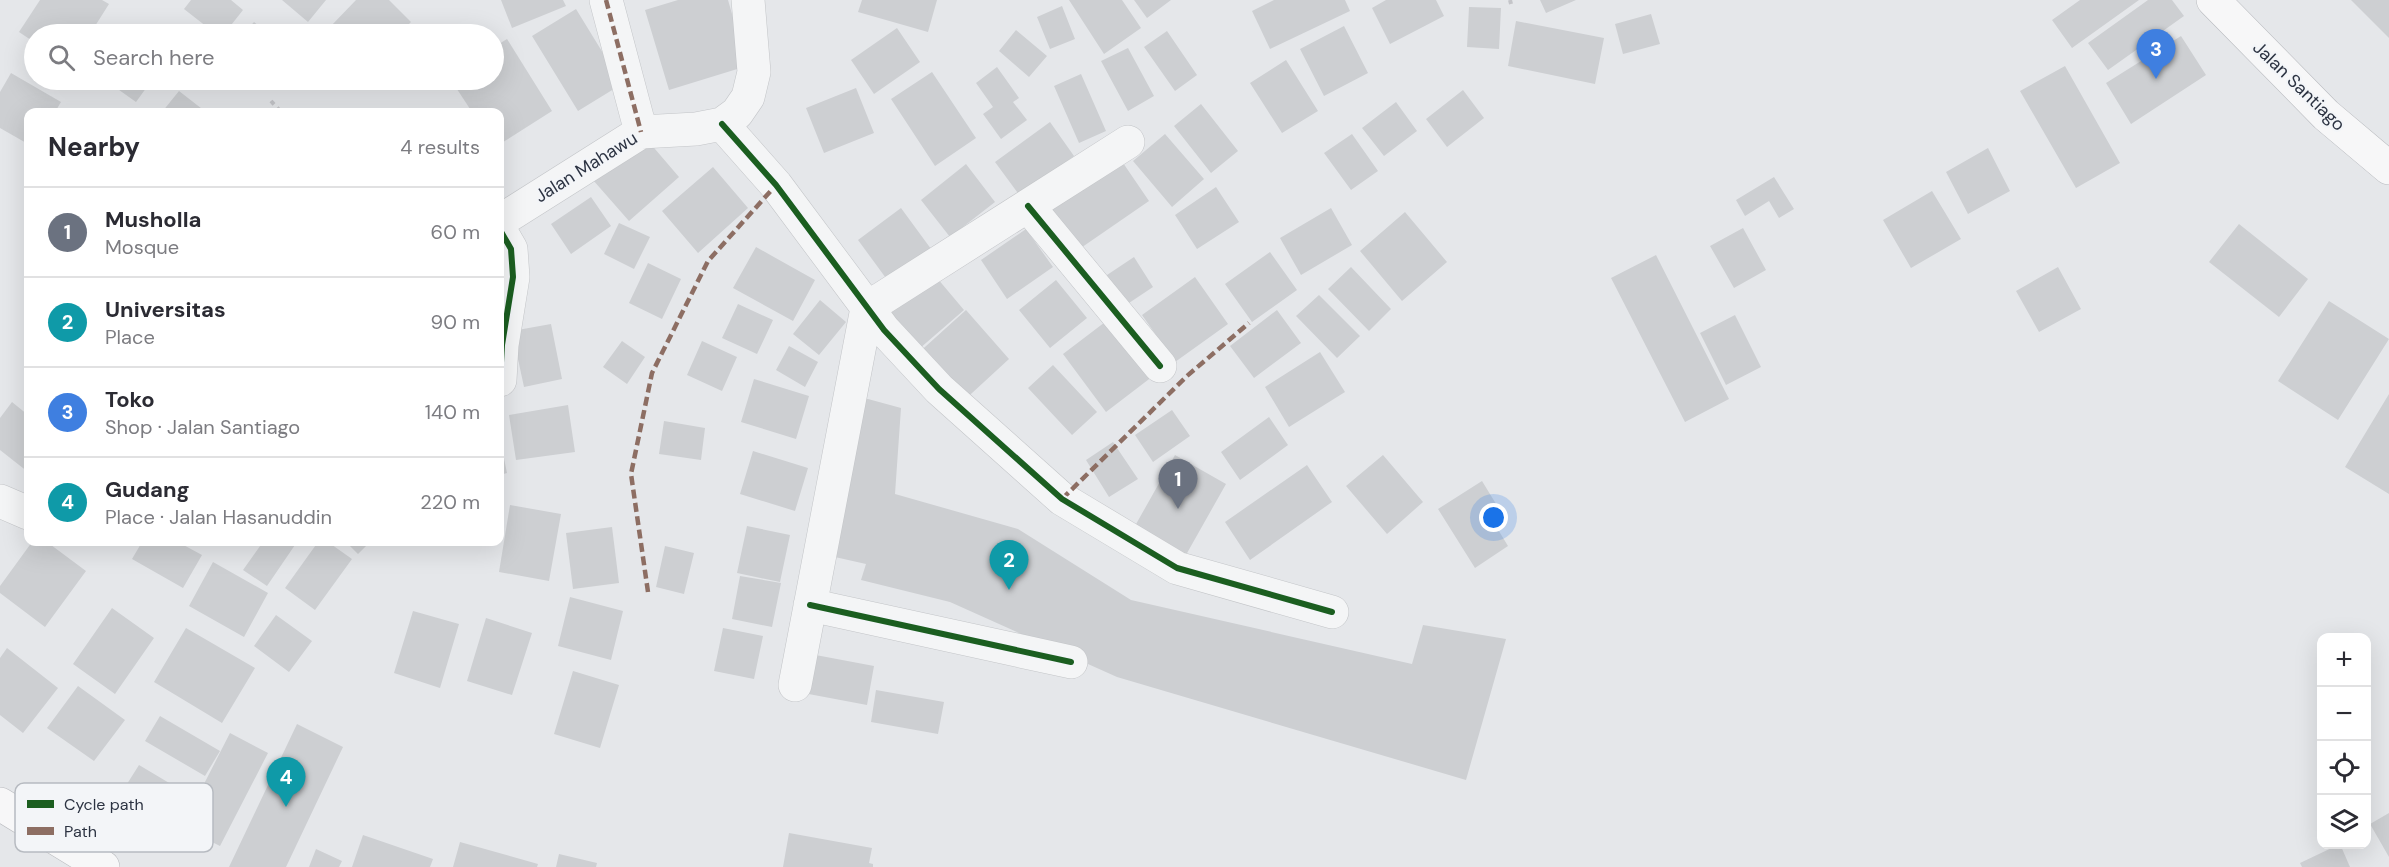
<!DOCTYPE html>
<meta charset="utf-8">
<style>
body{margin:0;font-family:"DM Sans",sans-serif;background:#f7f7f7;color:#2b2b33}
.controls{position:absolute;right:18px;bottom:18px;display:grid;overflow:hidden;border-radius:12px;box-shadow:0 6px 24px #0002}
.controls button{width:54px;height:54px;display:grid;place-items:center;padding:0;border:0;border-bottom:2px solid #e1e1e2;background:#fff;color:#2b2b33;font:30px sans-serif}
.you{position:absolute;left:1494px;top:518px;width:21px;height:21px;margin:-15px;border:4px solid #fff;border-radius:50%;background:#1a73e8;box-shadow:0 0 0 9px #1a73e833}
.badge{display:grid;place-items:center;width:39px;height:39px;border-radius:50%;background:#b45309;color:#fff;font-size:20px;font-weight:700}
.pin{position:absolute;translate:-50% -50px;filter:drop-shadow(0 2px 3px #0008)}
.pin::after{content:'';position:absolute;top:32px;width:21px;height:18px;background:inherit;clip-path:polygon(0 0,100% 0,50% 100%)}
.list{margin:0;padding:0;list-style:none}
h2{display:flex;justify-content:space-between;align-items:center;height:78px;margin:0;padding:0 24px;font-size:26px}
h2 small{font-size:20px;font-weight:400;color:#7c7c81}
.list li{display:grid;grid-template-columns:39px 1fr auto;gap:18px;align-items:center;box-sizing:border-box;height:90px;padding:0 24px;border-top:2px solid #e1e1e2}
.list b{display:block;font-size:22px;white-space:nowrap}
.list p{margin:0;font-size:20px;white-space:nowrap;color:#7c7c81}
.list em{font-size:20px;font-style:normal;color:#7c7c81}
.icon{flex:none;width:33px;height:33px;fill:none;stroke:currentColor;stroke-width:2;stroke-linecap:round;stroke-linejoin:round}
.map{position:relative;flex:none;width:2389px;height:867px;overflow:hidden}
.search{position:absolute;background:#fff;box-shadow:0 6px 24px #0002;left:24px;top:24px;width:480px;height:66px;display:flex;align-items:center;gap:15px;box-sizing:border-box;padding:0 21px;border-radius:33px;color:#7c7c81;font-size:22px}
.panel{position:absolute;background:#fff;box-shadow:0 6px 24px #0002;left:24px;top:108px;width:480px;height:438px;border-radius:12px}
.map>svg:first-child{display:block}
</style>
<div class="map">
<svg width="2389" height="867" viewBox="0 0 2389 867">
<rect width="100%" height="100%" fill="#e5e7ea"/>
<path fill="#cdcfd2" d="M40,0H102L109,4L90,34H34V42L19,32Z
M191,0H231L243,10L224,34H216L184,9Z
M282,0H326L308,22Z
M356,0H389L411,22L399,34H337L330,27Z
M501,0H563L566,6L512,28Z
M678,0H728L747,66L669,90L645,10Z
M862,0H937L928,32L858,12Z
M1069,0H1122L1141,28L1104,54Z
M1134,0H1171L1147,18Z
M1274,0H1345L1350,11L1270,49L1252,11Z
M1386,0H1436L1444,16L1390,44L1372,8Z
M1540,0H1576L1546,13Z
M2080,0H2139L2072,48L2052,20Z
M2148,0H2172L2184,16L2108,70L2088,43Z
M2351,0H2389V38Z
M1062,6L1075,39L1050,49L1037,17Z
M1469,7L1501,8L1499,49L1467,47Z
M576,9L622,84L578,111L532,36Z
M1651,14L1660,44L1623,54L1615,24Z
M1516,21L1604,38L1595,84L1508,66Z
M254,22L269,34H243Z
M1344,26L1368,73L1324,96L1300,49Z
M897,28L920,62L874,94L851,60Z
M1016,30L1047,56L1029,77L999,51Z
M1167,31L1197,75L1175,91L1144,47Z
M2181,36L2206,75L2131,124L2106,83Z
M507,39L552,111L500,144V112H472L451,80H494V47Z
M1128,48L1154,96L1128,111L1101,61Z
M1286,60L1318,111L1282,133L1250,83Z
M2065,66L2120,163L2076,188L2020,91Z
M997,67L1019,98L1013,102L1027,120L1001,139L983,114L993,107L976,83Z
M932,72L976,138L935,166L891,99Z
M11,73L61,102L55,112H28V144L0,128V92Z
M1081,74L1106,131L1079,143L1054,86Z
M105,80H152L136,102Z
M856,88L874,133L824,153L806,108Z
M1463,90L1484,118L1447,147L1426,119Z
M179,91L206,112H162Z
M1396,102L1417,131L1384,156L1362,128Z
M1201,104L1238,151L1211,173L1174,126Z
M1050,122L1074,156L1020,196L995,162Z
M1165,134L1204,179L1172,207L1133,161Z
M1352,134L1378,171L1351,190L1324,153Z
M643,135L679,177L629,221L593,180Z
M1988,148L2010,191L1968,214L1946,172Z
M1119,157L1149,201L1075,252L1045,208Z
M966,164L995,202L950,237L921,200Z
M713,167L748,208L698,253L662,211Z
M1774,177L1794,209L1779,218L1769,201L1745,216L1736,200Z
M1216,187L1239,222L1197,249L1175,215Z
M1932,191L1961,239L1911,268L1883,220Z
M591,197L611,226L571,254L551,224Z
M901,208L934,253L891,285L858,240Z
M1331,208L1352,245L1301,275L1280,238Z
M1405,212L1447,262L1402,301L1360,251Z
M619,223L650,237L634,269L604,254Z
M2239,224L2308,279L2279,317L2209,262Z
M1743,228L1766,270L1734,288L1710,246Z
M1026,229L1053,267L1007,299L981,260Z
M756,247L815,280L793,321L733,288Z
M1270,252L1297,290L1252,322L1225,284Z
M1656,255L1729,399L1685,422L1611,278Z
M1134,257L1153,287L1117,311L1098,281Z
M648,263L681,279L662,319L629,303Z
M1351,267L1391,309L1369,331L1328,289Z
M2058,267L2081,309L2039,332L2016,291Z
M932,272L964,310L919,349L887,310Z
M1195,277L1228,324L1175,362L1142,315Z
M1056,280L1087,318L1050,348L1019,310Z
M1319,295L1360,336L1337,358L1296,316Z
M820,300L846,322L819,355L793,334Z
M2329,301L2389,339L2338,420L2278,381Z
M738,304L773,320L757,354L722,338Z
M966,310L1009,359L959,405L915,356Z
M1277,310L1301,343L1254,378L1230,346Z
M1735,315L1761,367L1726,385L1700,333Z
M1113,316L1157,373L1106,412L1063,354Z
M551,324L562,379L524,387L512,331Z
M622,341L645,357L627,384L603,367Z
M702,341L737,357L722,391L687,375Z
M789,346L818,362L805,387L776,370Z
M1320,352L1345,392L1289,427L1265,387Z
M1053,365L1097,412L1072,435L1028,388Z
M754,379L809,396L796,439L741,422Z
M2389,394V494L2345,467Z
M857,396L901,408L895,494L1018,529L1131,600L1412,664L1423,625L1506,639L1466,780L1117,677L950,602L861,580L866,564L826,555Z
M12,402L28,415V472L0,450V418Z
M568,405L575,452L516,460L509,415Z
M1172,410L1190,436L1153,462L1135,435Z
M1269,417L1288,445L1240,480L1221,452Z
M664,421L705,428L701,460L659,454Z
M500,439L507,473L500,475Z
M1113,442L1138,479L1109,497L1086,460Z
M753,451L808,468L795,511L740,494Z
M1175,455L1226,484L1182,562L1131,533Z
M1383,455L1423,502L1387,534L1346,486Z
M1307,465L1332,502L1250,560L1225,522Z
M1482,481L1501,512L1491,518L1508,546L1475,568L1438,509Z
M510,505L561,514L549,581L499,572Z
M747,526L790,535L780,582L737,573Z
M612,527L619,583L573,589L566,533Z
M32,542H47L86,571L45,627L0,593V586Z
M142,542H178L202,555L183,588L132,559Z
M263,542H297L267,586L243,570Z
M318,542H328L352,559L315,610L285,588Z
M346,542H370L358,554Z
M665,546L694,553L684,594L656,587Z
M213,562L268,593L244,637L189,606Z
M740,576L781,583L772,627L732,619Z
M570,597L623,611L611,660L558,646Z
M112,608L154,638L115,694L73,664Z
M413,611L459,624L440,688L394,673Z
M276,615L312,641L289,672L254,646Z
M486,618L532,633L512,695L467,681Z
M186,628L255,668L222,723L154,682Z
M723,628L763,636L754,679L714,671Z
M7,648L58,688L23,733L0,715V658Z
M805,653L874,666L867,705L798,692Z
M573,671L619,685L600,748L554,734Z
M78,686L125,720L94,761L47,728Z
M876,690L944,702L938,734L871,722Z
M160,716L220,751L205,776L145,741Z
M297,724L343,747L286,867H229Z
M230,733L268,753L220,846L182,827Z
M139,765L186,793L166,824L120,795Z
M2389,813V857L2370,824Z
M789,833L872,848L869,863L873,864V867H783Z
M363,835L433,859L430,867H352Z
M460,842L538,864L537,867H453Z
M2340,844L2350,867H2302L2300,863Z
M316,849L342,861L339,867H309Z
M559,854L597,863L596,867H556Z"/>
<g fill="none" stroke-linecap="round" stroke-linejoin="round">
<g stroke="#c3c5c8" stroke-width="34">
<path id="minor" d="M606,0L641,132
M722,124L776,185L884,330L939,389L1062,499L1177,568L1332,612
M1028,206L1160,366
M500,221L641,132L696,129L722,124L737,113L748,97L754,72L748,0
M500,230L511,249L513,277L502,345L500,380
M0,501L28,513
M810,605L1071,662
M795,685L867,308L1128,142"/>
</g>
<g stroke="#b8babe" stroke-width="34">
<path id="trunk" d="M2213,0L2326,115L2389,168
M0,804L103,867"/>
</g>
<path stroke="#c4c5c9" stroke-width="4" stroke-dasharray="4.5 4.5" stroke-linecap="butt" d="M1510,0L1511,4
M271,101L281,112"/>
<use href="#minor" stroke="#f4f5f6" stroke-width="33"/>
<use href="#trunk" stroke="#f7f7f8" stroke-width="33"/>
<path stroke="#8d6e63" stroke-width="4.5" stroke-dasharray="9 4.5" stroke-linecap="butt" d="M606,0L641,132
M1062,499L1187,376L1249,323
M648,592L631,474L652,373L708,261L776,185"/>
<g stroke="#f3f5f8" stroke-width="10">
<path id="cycleway" d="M722,124L776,185L884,330L939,389L1062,499L1177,568L1332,612
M1028,206L1160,366
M500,230L511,249L513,277L502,345L500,380
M810,605L1071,662"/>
</g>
<use href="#cycleway" stroke="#1b5e20" stroke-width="6"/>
</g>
<g text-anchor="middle" stroke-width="4.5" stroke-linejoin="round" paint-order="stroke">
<g font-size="18" fill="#2c3342" stroke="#f3f5f8">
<text transform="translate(2299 86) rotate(44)" y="6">Jalan Santiago</text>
<text transform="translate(586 167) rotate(-32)" y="6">Jalan Mahawu</text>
</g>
</g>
<rect x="15" y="783" width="198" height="69" rx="9" fill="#f3f5f8" stroke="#b7bbc1" stroke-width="1.5"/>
<rect x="27" y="800" width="27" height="8" fill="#1b5e20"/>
<rect x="27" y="827" width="27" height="8" fill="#8d6e63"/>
<g font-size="16" fill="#2c3342">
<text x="64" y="810">Cycle path</text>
<text x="64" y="837">Path</text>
</g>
</svg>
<div class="controls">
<button>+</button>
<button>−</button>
<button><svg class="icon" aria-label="locate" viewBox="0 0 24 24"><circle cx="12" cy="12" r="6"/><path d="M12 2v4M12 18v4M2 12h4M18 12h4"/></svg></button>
<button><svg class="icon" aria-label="layers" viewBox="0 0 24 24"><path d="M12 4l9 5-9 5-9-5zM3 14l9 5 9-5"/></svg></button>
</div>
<div class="you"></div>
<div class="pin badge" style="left:1178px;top:509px;background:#6b7280">1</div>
<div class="pin badge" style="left:1009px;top:590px;background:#0f9aa8">2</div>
<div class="pin badge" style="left:2156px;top:79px;background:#3f7fe0">3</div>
<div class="pin badge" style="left:286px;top:807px;background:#0f9aa8">4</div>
<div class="search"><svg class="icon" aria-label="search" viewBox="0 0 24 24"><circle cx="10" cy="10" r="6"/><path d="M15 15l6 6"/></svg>Search here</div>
<section class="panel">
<h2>Nearby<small>4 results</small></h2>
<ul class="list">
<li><span class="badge" style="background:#6b7280">1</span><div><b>Musholla</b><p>Mosque</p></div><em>60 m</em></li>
<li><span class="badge" style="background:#0f9aa8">2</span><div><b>Universitas</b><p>Place</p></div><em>90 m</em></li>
<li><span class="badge" style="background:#3f7fe0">3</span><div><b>Toko</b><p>Shop · Jalan Santiago</p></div><em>140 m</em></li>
<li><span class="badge" style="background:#0f9aa8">4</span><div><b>Gudang</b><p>Place · Jalan Hasanuddin</p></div><em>220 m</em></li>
</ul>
</section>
</div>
